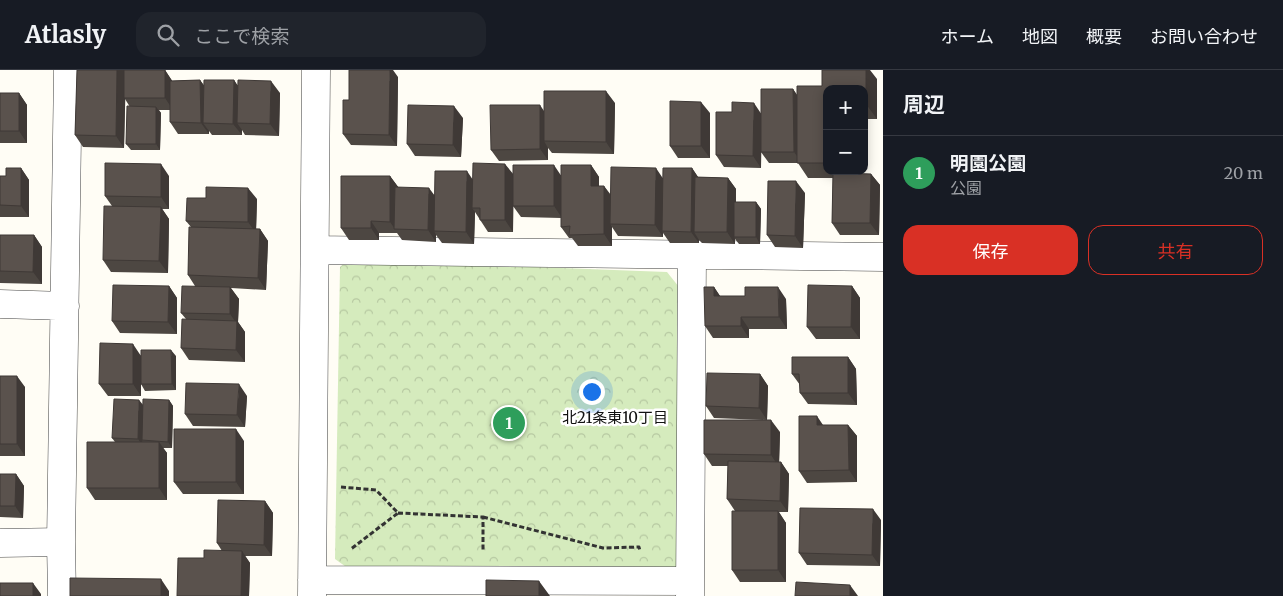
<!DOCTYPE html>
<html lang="ja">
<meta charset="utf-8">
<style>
body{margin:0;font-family:Merriweather,"Noto Sans JP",serif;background:#20242c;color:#f1f3f6}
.controls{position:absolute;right:15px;top:15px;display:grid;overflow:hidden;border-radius:10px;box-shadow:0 2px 12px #0003}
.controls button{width:45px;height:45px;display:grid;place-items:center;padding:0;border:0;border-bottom:1px solid #363941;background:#171b24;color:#f1f3f6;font:25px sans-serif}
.you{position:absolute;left:591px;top:321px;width:18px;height:18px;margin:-12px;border:4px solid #fff;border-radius:50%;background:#1a73e8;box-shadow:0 0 0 8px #1a73e833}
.badge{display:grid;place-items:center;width:32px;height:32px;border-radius:50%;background:#d93025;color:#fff;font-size:16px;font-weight:700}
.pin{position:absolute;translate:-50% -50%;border:2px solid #fff;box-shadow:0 1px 5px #0006}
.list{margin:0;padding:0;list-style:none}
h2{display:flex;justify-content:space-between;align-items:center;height:65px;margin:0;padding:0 20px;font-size:21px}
h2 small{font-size:16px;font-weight:400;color:#9ea1a6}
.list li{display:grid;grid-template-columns:32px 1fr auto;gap:15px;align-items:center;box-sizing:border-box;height:75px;padding:0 20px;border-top:1px solid #363941}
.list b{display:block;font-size:19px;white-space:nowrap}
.list p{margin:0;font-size:16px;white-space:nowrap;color:#9ea1a6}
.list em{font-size:16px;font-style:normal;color:#9ea1a6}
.actions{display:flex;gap:10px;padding:15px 20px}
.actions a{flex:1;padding:11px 0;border:1px solid #d93025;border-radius:15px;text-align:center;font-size:18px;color:#d93025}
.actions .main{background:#d93025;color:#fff}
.icon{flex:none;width:28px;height:28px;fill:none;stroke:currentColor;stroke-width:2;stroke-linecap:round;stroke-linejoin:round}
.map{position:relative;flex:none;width:883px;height:526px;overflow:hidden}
header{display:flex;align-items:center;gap:30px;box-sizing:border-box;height:70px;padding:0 25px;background:#171b24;border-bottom:1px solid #363941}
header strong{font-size:24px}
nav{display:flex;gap:28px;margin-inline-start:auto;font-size:18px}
.search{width:350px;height:45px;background:#20242c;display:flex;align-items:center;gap:12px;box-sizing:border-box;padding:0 18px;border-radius:15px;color:#9ea1a6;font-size:19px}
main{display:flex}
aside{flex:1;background:#171b24}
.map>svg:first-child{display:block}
</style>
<header>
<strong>Atlasly</strong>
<div class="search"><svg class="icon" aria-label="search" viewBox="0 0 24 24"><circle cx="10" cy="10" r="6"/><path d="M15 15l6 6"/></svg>ここで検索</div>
<nav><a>ホーム</a><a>地図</a><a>概要</a><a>お問い合わせ</a></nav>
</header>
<main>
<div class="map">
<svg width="883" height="526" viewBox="0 0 883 526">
<defs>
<pattern id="park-crowns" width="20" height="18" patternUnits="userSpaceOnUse" patternTransform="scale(1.25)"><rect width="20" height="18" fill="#d5ebbd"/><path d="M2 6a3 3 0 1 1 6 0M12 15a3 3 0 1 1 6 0" fill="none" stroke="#b6c8a1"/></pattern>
</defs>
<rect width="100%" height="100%" fill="#fffdf5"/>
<path fill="url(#park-crowns)" d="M348,190L667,202L679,217L680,495L672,502L349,499L335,489L340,197Z"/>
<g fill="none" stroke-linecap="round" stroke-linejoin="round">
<g stroke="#444" stroke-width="29">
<path id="minor" d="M315,180L883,187
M0,234L65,236
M0,473L61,472
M312,510L690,511
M62,526L61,472L68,0
M312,526L316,0
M690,526L692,184"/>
</g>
<path stroke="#333" stroke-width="3" stroke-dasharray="5 2.5" stroke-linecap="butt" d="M341,417L376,420L398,443L351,479
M398,443L483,447V482
M483,447L603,478L639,477L640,481"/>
<use href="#minor" stroke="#fff" stroke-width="28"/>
</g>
<path fill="#4d4742" d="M77,0H165L172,11L200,10L204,16L234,10L237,15L280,23L279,66L245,65L242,60V65H212L209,61V64H178L170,52V40H159L161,43L160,80H131L126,74L130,37L125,29L124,78L83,77L75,65Z
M398,7L397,76L351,75L343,64L349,30Z
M877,9V49H864V19H827V101H844V103L871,104L880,115L879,165H840L832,153L833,108H808L798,93H769L761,82V98L724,97L716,85L761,43L793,19L797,25L822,16Z
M0,23H19L27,35V73H0Z
M615,33L614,84L552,83L548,78V90L499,91L491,80L544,41Z
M710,43V88H678L670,76Z
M463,48L461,87L415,86L407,74Z
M591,95L599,107V116H604L611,125L692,98L698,107L728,108L736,119V132H756L761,139L760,174H739L735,169V174L702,173L699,170V173H670L663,163V167L618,166L612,157V176H578L572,168H569L561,157V148L521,147L513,136V162H488L475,142L474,174L442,173L436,165V172L402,170L397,163H379V170H349L341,158L390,106L398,117L434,125L472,109L513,105H561Z
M21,98L29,110V147H0V106H6Z
M169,106V139H162L169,149L168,203L111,202L103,190L112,136L105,126Z
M805,123L803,178L775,177L767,165Z
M257,129L256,159H260L268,171L266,220L231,218L239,229L238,252L245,262V292L189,290L181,278L186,249L181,243L195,216L188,205L191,157L186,151Z
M0,165H34L42,177V214L0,213Z
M169,216L177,228V264L120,263L112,251Z
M852,216L860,228V269H816L807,257Z
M714,217L720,226L786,229L787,259H749V268H713L705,256Z
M141,285L176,286V320L145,321L141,314V326H108L99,314Z
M848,287L856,299L857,335L808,334L800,323V315L792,304Z
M760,304L768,316L767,350L714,348L706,336Z
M0,306L25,317V386H0Z
M247,326L245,357L193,356L185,344Z
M169,330L173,336L172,378H163L167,383V430H95L87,418L115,372L112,368L143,336Z
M823,355H848L857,366V412L807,413L799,401Z
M780,362L779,392H781L789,404L788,442H779L786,453V512H740L732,500L735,441L727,429L728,396H712L704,384Z
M244,371V424H183L174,412Z
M0,404H16L24,416L23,448L0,447Z
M265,431L273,443L272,486H245L250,493L249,526H177L204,488L222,481L217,473Z
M881,450L880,496L807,495L799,483Z"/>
<path fill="#3f3936" d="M117,0H125L126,1L124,78L116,66Z
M165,0L173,12V40L165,28Z
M390,0H393L398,7L397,76L389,65Z
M866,0H870L877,9V49L866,34Z
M200,10L209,22L203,53L209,61V64L201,53Z
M234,10L242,22L237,53L242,60V65L233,54Z
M271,11L280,23L279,66L270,54Z
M793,19L801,31L802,93L794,82Z
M606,21L615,33L614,84L606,72Z
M19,23L27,35V73L19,61Z
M701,32L710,43V88L701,76Z
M754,33L762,45L761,98L753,86Z
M540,35L548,47L544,71L548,78V90L540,79Z
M454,36L463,48L461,87L453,75Z
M156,37L161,43L160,80L156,74Z
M161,94L169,106V139L161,127Z
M505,94L514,105L513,162L505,150Z
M554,95L562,107V148L554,136Z
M591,95L599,107V127L591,116Z
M21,98L29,110V147L21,136Z
M656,98L664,110L662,161L663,163V167L655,155Z
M692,98L700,110L694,162L699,170V173L691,162Z
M467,101L475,113L472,138L475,142L474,174L466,162Z
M871,104L880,115L879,165L870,153Z
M390,106L399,118L395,159L390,152Z
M728,108L736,119L735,167H734L735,169V174L727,162Z
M796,111L805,123L803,178L795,166Z
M604,116L612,128L610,154L612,157V176L604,164Z
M248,118L257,129L256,163L248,152Z
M429,118L438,130L434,161L436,165V172L428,160Z
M756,132L761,139L760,174L756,167Z
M161,137L169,149L168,203L159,191Z
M371,151L379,163V170L371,158Z
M260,159L268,171L266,220L258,208Z
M34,165L42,177V214L33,202Z
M169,216L177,228V264L168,252Z
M852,216L860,228V269L851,257Z
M230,217L239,229L238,252L245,262V292L236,280L237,254L230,244Z
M714,217L722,229L714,226Z
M778,217L786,229L787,259L779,247Z
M741,247L749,259V268L741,256Z
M133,274L141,286V326L133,314Z
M171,280L176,286V320L172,314Z
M848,287L856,299L857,335L848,323Z
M760,304L768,316L767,350L759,338Z
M17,306L25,317V386L17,374Z
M239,314L247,326L245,357L237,345Z
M139,330L144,336L142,375L138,369Z
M169,330L173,336L172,378L168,372Z
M817,346L825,358L817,355Z
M771,350L780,362L779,397L771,385Z
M848,355L857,366V412L849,400Z
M236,359L244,371V424L236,412Z
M159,372L167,383V430L159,418Z
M781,392L789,404L788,442L780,431Z
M16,404L24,416L23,448L15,436Z
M265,431L273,443L272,486L264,475Z
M873,439L881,450L880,496L872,485Z
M778,441L786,453V512L778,500Z
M242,481L250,493L249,526H241Z
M161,509L169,521V526H161Z
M539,511L550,526H539Z
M33,513L41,524V526H33Z
M850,515L858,526H850Z"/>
<path fill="#5a524d" stroke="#3f3936" d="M77,0H117L116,66L75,65Z
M124,0H165V28H124Z
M349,0H390L389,65L343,64V30H349Z
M822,0H866V34H864V19H827V93H797V16H822Z
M200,10L201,53L170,52V11Z
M204,10H234L233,54L203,53Z
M238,10L271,11L270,54L237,53Z
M761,19H793L794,82H761Z
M544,21H606V72L544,71Z
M0,23H19V61H0Z
M670,31L701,32V76H670Z
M732,32L754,33L753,86L716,85V42H732Z
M408,35L454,36L453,75L407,74Z
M490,35H540V79L491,80Z
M127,36L156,37V74H126Z
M105,93L161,94V127L105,126Z
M473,93L505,94V150H480V138H472Z
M513,95H554V136H513Z
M561,95H591V116H604V164L569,165L570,156L561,157Z
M611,97L656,98L655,155L610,154Z
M6,98H21V136L0,135V106H6Z
M663,98H692L691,162L662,161Z
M435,101H467L466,162L434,161Z
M833,103L871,104L870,153H832Z
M341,106H390V152L371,151V158H341Z
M695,107L728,108L727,162H694Z
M768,111H796L795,166L767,165Z
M206,117L248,118V152L186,151L187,128H206Z
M395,117L429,118L428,160L394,159Z
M734,132H756V167H734Z
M104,136L161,137L159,191L103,190Z
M189,157L260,159L258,208L188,205Z
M0,165H34L33,202L0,201Z
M113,215L169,216L168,252L112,251Z
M808,215L852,216L851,257H807Z
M182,216L230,217V244L181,243Z
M704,217H714V226H745V217H778L779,247H741V256H705Z
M182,249L237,251L236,280L181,278Z
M100,273L133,274V314H99Z
M141,280H171L172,314H141Z
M792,287H848V323H800L799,304H792Z
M707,303L760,304L759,338L706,336Z
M0,306H17V374H0Z
M186,313L239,314L237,345L185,344Z
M114,329L139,330L138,369L112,368Z
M143,329L169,330L168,372L142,370Z
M799,346H817V355H848L849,400L799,401Z
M704,350H771V385L704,384Z
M174,359H236V412H174Z
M87,372H159V418H87Z
M728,391L781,392L780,431L727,429Z
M0,404H16L15,436H0Z
M218,430L265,431L264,475L217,473Z
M800,438L873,439L872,485L799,483Z
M732,441H778V500H732Z
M204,480L242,481L241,526H177L178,488H204Z
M70,508L161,509V526H70Z
M486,510L539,511V526H486Z
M796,512L850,515V526H795Z
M0,513H33V526H0Z"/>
<g text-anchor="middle" stroke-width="5" stroke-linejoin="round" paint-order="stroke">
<g font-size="15" fill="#111" stroke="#fff">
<text x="615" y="353">北21条東10丁目</text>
</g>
</g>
</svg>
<div class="controls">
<button>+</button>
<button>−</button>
</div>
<div class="you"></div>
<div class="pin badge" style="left:509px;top:353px;background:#2e9e5b">1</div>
</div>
<aside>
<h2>周辺<small></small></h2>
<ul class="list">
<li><span class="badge" style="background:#2e9e5b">1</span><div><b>明園公園</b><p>公園</p></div><em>20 m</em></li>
</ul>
<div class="actions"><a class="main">保存</a><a>共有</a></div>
</aside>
</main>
